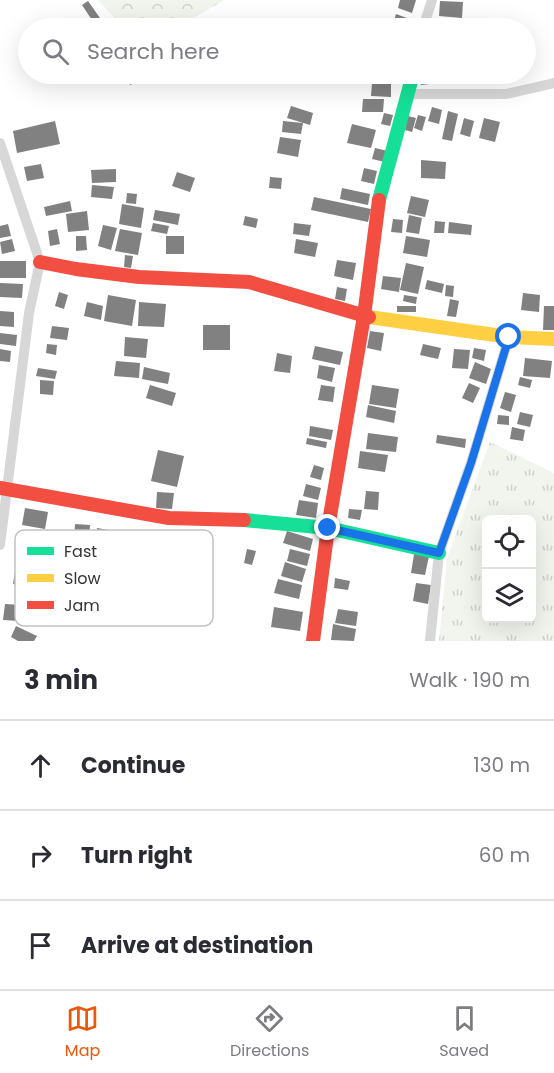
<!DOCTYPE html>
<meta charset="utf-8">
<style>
body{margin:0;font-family:Poppins,sans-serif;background:#f7f7f7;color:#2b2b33}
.controls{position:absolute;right:18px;bottom:18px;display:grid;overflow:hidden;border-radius:9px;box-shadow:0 6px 24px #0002}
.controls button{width:54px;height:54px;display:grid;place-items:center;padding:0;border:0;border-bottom:2px solid #e1e1e2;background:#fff;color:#2b2b33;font:30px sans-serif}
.stop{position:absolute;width:18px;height:18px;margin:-14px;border:4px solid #1a73e8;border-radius:50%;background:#fff}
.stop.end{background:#1a73e8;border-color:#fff;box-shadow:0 2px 6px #0008}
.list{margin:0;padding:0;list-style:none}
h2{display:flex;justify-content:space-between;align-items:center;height:78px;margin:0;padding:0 24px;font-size:26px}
h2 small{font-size:20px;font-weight:400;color:#7c7c81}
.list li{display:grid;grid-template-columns:39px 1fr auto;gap:18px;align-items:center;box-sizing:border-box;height:90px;padding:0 24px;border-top:2px solid #e1e1e2}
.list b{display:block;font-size:22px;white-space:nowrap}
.list em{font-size:20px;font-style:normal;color:#7c7c81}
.icon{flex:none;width:33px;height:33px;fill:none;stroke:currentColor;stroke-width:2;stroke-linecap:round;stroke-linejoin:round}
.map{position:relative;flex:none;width:554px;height:641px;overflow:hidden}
.search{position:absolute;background:#fff;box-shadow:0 6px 24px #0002;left:18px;right:18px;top:18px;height:66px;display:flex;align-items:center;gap:15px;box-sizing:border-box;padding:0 21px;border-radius:33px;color:#7c7c81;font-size:22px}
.sheet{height:348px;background:#fff}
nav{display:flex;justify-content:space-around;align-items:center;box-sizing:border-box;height:84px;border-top:2px solid #e1e1e2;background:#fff;font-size:16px;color:#7c7c81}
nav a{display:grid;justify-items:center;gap:3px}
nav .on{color:#ea580c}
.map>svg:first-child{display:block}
</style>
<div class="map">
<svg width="554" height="641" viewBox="0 0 554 641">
<defs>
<pattern id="grass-tufts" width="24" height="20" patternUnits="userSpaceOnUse" patternTransform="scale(1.5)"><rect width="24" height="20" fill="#f1f5ed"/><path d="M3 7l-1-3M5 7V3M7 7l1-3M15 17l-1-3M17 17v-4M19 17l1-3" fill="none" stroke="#cfd2cc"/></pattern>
<pattern id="forest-crowns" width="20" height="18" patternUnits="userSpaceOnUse" patternTransform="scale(1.5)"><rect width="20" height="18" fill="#f1f5ed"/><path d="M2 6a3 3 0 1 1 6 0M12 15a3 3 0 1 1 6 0" fill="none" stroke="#cfd2cc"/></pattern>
</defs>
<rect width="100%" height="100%" fill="#fff"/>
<path fill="url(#grass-tufts)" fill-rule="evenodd" d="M490,442L554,473V641H439L447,558ZM486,520H532V618H486Z"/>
<path fill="url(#forest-crowns)" d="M98,0H224L177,28H124Z"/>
<path fill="#818181" d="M400,0H416L412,13L398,8Z
M88,1L100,18L94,23L82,5Z
M440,1L463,2L462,18L439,16Z
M396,14L407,18L404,28L393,24Z
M125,74H136L139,81L130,85Z
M420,74H437L438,83L421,85Z
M372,83L391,84V97L371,96Z
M363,99H384L383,112H362Z
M291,106L313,113L310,125L287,118Z
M432,107L442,110L439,124L428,121Z
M448,111L458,114L452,141L442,139Z
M384,113L393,115L390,126L381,124Z
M418,115L426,117L422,131L414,128Z
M408,116L416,118L412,132L405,130Z
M464,118L474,121L470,137L460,134Z
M484,118L500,122L495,142L479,138Z
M55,121L60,144L17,153L13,131Z
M283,121L303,123L301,134L282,132Z
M352,124L376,130L371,148L347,143Z
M280,137L301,140L298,157L277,153Z
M375,148L388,151L385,162L372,159Z
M421,160L446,162L445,179L421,178Z
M41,164L44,178L27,181L24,167Z
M364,168L377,171L374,184L361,181Z
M116,169V182L92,183L91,170Z
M177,172L195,178L190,192L172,186Z
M270,177L282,178L281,189L269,188Z
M92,185L114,187L112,199L91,197Z
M342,188L370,194L368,205L340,199Z
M127,193L137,194L136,204L126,203Z
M411,196L429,200L425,217L407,213Z
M314,197L371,209L368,222L311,210Z
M70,201L72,211L46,216L44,207Z
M122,204L144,208L141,228L119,224Z
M155,210L180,214L178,225L153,220Z
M87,211L89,230L68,232L66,214Z
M409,215L422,218L419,234L406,232Z
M245,216L258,219L256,228L243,225Z
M393,219L403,220L402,233L391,232Z
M435,221L445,222L444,233H434Z
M449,222L472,225L471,235L448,233Z
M153,223L169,226L167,234L151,231Z
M294,223L311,225L309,236L293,234Z
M8,224L11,236L0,238V226Z
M103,225L117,228L111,250L98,246Z
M57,229L60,244L50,246L48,231Z
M120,229L142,233L138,255L115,251Z
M76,236H86L87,250L76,251Z
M166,236H184V254H166Z
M406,236L430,240L427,257L403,253Z
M12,239L15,251L2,254L0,242Z
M296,239L318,243L315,257L294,253Z
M125,255L133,256L131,268L124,267Z
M337,260L356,263L353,280L334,276Z
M0,261H26V278H0Z
M406,263L424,267L418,294L400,290Z
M383,276L401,278L399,292L381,289Z
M427,280L444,284L442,293L425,289Z
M0,283L23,284L22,298L0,297Z
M446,285L454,286L453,297L445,296Z
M337,287L347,289L345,301L335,299Z
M59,292L68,295L64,309L55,306Z
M523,293L540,295L539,312L521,310Z
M108,295L136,300L132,326L104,321Z
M404,295L417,297L416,304L403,301Z
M450,299L459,301L456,317L447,316Z
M87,302L103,306L101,320L84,316Z
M139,302L166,304L164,327L138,326Z
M397,306H416V312H397Z
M544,306H554V330H543Z
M0,311L14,312V327L0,326Z
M203,325H230V350H203Z
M52,326L69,328L67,340L50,338Z
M370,331L384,333L381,351L367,348Z
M0,333L17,335L16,346L0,344Z
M125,337L148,339L146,358L124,356Z
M47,344L57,345L56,355L46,353Z
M423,344L441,348L438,359L420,355Z
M315,346L343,352L340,365L312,359Z
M474,348L486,350L484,361L472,358Z
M0,349L11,351L10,362L0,361Z
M454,349L470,350L468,369L452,368Z
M277,353L292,356L290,373L274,371Z
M525,358L552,361L550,378L523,376Z
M116,361L140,363L139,378L114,376Z
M475,362L491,369L486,384L469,378Z
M319,365L335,368L332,382L317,378Z
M144,367L170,373L168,384L142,379Z
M38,368L57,371L55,379L36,376Z
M520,377L532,380L530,388L518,385Z
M40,380L54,381L53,395L40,394Z
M469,383L480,388L473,403L462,398Z
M150,385L176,393L172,406L146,398Z
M321,385L335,387L333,402L318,400Z
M372,385L399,389L396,408L369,404Z
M505,392L516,395L511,412L500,408Z
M368,405L396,411L394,423L366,417Z
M520,412L533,415L530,427L517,424Z
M498,415L509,416V425L497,424Z
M310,426L333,430L331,440L309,436Z
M512,427L525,430L523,441L510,439Z
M368,433L398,437L396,452L366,449Z
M437,435L466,439L465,448L436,443Z
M307,438L327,442L326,448L306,444Z
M158,450L184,456L177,487L151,481Z
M360,451L388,455L385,472L358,468Z
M314,465L324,468L321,480L310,477Z
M306,484L321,488L318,500L303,496Z
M366,491L379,492L378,510L364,509Z
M157,492L174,493L172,509L156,508Z
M299,500L318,503L316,518L296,515Z
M25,508L48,512L45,529L22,525Z
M349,509L362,510L360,520L348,518Z
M75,524L90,525L89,540H74Z
M97,528L115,531L111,557L93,554Z
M287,531L313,539L310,551L283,543Z
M247,549L256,551L252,565L244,563Z
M290,549L310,554L307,566L287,561Z
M414,554L429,556L425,575L411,573Z
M285,562L306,569L302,582L281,576Z
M15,571L29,573L26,587L13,584Z
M335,578L350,581L348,590L334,588Z
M278,579L302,585L299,599L274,593Z
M416,583L431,585L428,604L413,601Z
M5,604L21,605L19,621L3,620Z
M274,607L303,612L300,631L271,627Z
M338,609L358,612L356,626L335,623Z
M333,624L356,629L354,641L331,640Z
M16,626L37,636L34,641H18L11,637Z"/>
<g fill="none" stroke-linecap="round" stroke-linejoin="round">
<path stroke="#d7d7d7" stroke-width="10" d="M423,28L432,0
M409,94H506L554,83
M0,143L40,262L29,313L0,545
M430,641L439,553L471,463L509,337"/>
<path stroke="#16e098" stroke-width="14" d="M379,200L413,74
M244,520L328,528L439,553"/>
<path stroke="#ffcf43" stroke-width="14" d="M369,317L509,337L554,339"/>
<path stroke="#f24e42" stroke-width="14" d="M40,262L76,269L139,277L249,282L369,317
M0,488L169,518L244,520
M313,641L328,528L364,316L379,200"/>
</g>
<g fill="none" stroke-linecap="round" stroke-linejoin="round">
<path stroke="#1a73e8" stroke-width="8" d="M328,528L439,553L471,463L509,337"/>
</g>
<rect x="15" y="530" width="198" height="96" rx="9" fill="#fff" stroke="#c2c2c2" stroke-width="1.5"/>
<rect x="27" y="547" width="27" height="8" fill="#16e098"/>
<rect x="27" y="574" width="27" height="8" fill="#ffcf43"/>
<rect x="27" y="601" width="27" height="8" fill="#f24e42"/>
<g font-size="16" fill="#333">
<text x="64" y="557">Fast</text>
<text x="64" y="584">Slow</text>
<text x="64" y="611">Jam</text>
</g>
</svg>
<div class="controls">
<button><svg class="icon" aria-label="locate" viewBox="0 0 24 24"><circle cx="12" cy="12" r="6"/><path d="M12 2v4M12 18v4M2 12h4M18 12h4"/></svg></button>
<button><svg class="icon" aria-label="layers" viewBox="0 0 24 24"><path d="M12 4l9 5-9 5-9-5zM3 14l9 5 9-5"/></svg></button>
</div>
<div class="stop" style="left:509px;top:337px"></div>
<div class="stop end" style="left:328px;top:528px"></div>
<div class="search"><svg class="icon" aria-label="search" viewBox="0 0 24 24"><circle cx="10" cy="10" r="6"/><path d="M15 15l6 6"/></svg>Search here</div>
</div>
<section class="sheet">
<h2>3 min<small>Walk · 190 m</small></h2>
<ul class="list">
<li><svg class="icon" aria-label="ahead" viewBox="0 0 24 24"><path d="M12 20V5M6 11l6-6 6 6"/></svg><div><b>Continue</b></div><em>130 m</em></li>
<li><svg class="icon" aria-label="right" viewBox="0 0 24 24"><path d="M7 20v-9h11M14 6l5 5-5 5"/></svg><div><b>Turn right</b></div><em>60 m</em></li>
<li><svg class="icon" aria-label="arrive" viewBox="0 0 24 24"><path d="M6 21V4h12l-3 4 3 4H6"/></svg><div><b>Arrive at destination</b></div></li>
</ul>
</section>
<nav>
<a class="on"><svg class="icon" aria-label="map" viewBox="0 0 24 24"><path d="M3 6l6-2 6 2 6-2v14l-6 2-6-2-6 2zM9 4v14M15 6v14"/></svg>Map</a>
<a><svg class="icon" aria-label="directions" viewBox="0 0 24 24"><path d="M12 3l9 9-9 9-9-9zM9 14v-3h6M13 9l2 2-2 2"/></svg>Directions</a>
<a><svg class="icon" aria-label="saved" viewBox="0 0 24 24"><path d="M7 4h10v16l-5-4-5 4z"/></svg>Saved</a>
</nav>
